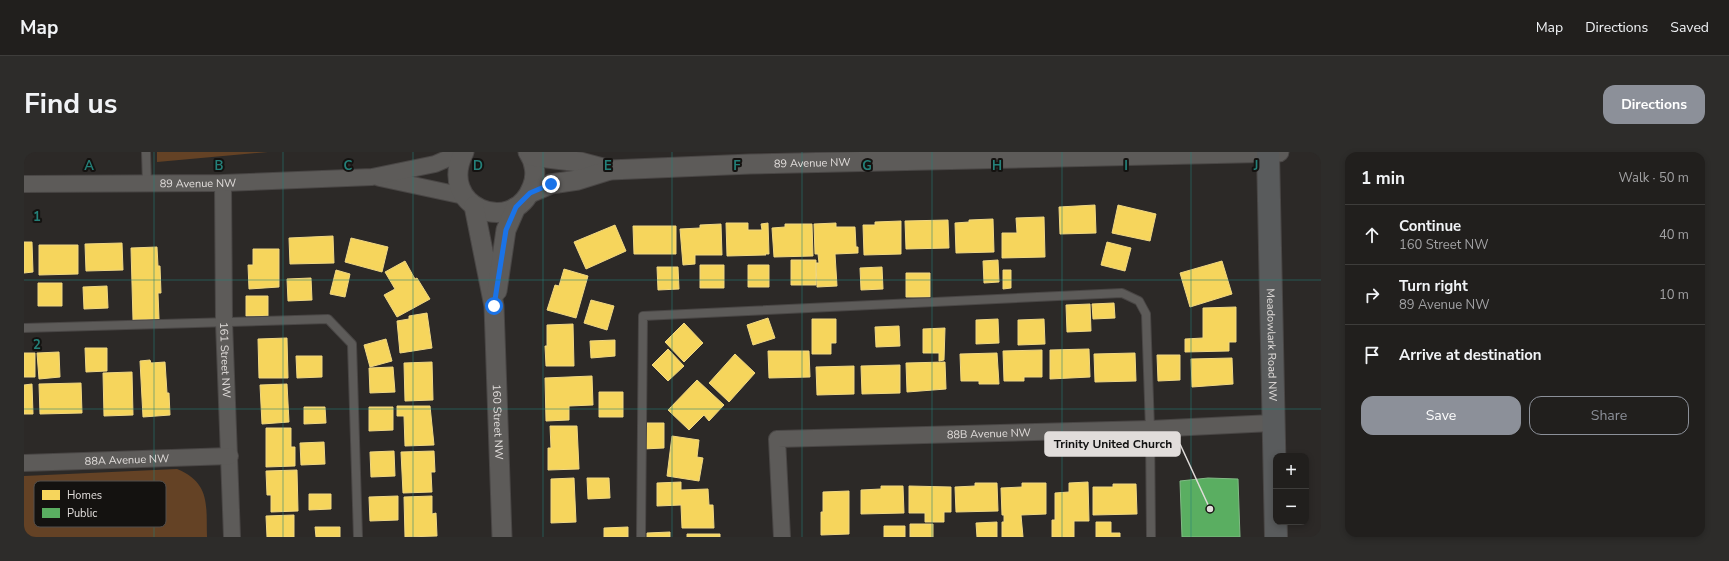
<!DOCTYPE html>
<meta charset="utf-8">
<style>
body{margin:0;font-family:"Nunito Sans",sans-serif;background:#2d2c2a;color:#f1f3f6}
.controls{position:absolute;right:12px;bottom:12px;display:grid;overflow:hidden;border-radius:8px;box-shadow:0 2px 6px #0003}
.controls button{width:36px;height:36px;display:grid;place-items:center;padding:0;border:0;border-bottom:1px solid #3e3d3b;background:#211f1d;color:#f1f3f6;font:20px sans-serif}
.stop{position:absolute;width:12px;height:12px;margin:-9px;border:3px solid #1a73e8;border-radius:50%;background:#fff}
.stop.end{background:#1a73e8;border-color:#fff;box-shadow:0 1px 4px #0008}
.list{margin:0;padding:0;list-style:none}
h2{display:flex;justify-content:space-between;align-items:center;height:52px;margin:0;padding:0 16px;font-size:17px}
h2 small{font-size:13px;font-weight:400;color:#a2a2a4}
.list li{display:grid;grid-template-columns:26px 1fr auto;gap:12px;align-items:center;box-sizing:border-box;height:60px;padding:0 16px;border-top:1px solid #3e3d3b}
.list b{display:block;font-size:15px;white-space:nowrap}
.list p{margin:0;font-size:13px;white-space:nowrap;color:#a2a2a4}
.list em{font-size:13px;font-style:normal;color:#a2a2a4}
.actions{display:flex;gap:8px;padding:12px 16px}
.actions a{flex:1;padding:9px 0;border:1px solid #8c9099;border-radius:12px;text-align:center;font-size:14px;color:#8c9099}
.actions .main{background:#8c9099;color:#fff}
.icon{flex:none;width:22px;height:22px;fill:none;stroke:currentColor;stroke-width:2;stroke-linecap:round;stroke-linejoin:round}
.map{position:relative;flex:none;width:1297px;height:385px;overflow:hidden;border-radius:12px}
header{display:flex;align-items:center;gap:24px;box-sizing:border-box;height:56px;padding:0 20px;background:#211f1d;border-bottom:1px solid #3e3d3b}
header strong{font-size:19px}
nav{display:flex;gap:22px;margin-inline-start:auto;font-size:14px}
.intro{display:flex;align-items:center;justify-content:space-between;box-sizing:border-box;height:96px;padding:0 24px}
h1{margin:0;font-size:28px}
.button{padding:10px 18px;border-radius:12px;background:#8c9099;color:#fff;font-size:14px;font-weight:700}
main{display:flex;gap:24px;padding:0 24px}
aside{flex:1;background:#211f1d;border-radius:12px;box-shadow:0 2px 6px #0003}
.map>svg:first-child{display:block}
</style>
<header>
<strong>Map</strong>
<nav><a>Map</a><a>Directions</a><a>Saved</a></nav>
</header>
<div class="intro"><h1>Find us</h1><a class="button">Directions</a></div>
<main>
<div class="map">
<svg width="1297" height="385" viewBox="0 0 1297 385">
<rect width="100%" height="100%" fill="#2c2927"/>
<path fill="#644225" d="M133,0H244L133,10Z
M153,317C187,331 182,354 183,385H0V324Z"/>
<path fill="#f6d55c" stroke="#f0d782" d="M1071,53L1072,81L1036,82L1035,55Z
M1094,53L1132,62L1126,89L1088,81Z
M1020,65L1021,105L978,106V81H993L992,66Z
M969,67L970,100L932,101L931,71L945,70V68Z
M924,68L925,96L882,97L881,69Z
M877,69V102L840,103L839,73H851V70Z
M702,71H724V78H738L737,72L744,71L745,102H741L742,103L703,104Z
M812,71V75H831L832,95H834V101L811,102L813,134L793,135L792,111H795L794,102H791L790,72Z
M697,72L698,103H671V112L659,113L656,77L676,76V73Z
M761,72H788L789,104L750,105L748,76L761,75Z
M591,73L602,99L562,117L550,90Z
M609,74H652V102H610Z
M309,84L310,111L266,112L265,86Z
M327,86L364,95L358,120L321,110Z
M0,90H8L9,120L0,121Z
M1083,90L1107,96L1101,119L1077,113Z
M98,91L99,118L62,119L61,92Z
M15,93H54V122L15,123Z
M133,95L134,114H136L137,141H134L135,167L109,168L107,96Z
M229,97H255V135L225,137L224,113H229Z
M767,108H792V133H767Z
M974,108L975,130L960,131L959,109Z
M381,109L391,127L393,126L406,147L373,165L360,143L371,137L361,120Z
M1198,109L1208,142L1166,155L1156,121Z
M676,113H700V136H676Z
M724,113H745V135H724Z
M633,115H654L655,137L634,138Z
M858,115L859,137L837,138L836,116Z
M540,117L564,124L552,166L523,158L531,133L535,134Z
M312,118L326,122L321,145L306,142Z
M979,118H987V136L979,137Z
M882,121H906V145H882Z
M287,126L288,148L264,149L263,127Z
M14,131H38V154H14Z
M83,134L84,156L60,157L59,135Z
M222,144H244V164H222Z
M567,148L590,154L583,178L560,171Z
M1090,151L1091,166L1069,167L1068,152Z
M1066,152L1067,179L1043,180L1042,153Z
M1212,155V190H1205V199L1161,200V187L1179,186V156Z
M403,161L408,196L376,201L373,169L385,167V164Z
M744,166L751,186L729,193L723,173Z
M788,167H812V191H807V202H788Z
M974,167L975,191L952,192V168Z
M1020,167L1021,192L994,193V168Z
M660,171L679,191L660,210L641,190Z
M549,172L550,214H522L521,194H523V173Z
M875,174L876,194L852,195L851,175Z
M921,176L920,208L915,209V201H899V177Z
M263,186L264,226H235L234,187Z
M362,187L368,209L346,215L340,193Z
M591,188V204L567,206L566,189Z
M61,196H83V219L62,220Z
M644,197L660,214L644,229L628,213Z
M1065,197L1066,225L1026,227V198Z
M1018,198V225H1000V229H980L979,199Z
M744,199H785L786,225L745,226Z
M35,200L36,225L15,227L13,201Z
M0,201H11V225H0Z
M973,201L975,232H955V229H937L936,202Z
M1111,201L1112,229L1071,230L1070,202Z
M711,202L731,221L705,250L685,231Z
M1133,203H1156V228L1134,229Z
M272,204H298V225L273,226Z
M1208,206L1209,232L1168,235L1167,207Z
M126,208L127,211L141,210L143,241H145L146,263L119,265L116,209Z
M408,210L409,248L381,249L380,211Z
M921,210L922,237L883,240L882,211Z
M876,213V241L838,242L837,214Z
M830,214V242L793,243L792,215Z
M369,215L371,240L346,241L345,216Z
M108,220L109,263L80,264L79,221Z
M568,224L569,253L545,254V268L522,269L521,226Z
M673,228L700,253L685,269L680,263L665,278L644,258Z
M57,231L58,261L16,262L15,232Z
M8,232L9,262H0V233Z
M263,232L265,270L238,272L236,233Z
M575,240H599V265H575Z
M373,254H406L410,293L381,294L380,264H373Z
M280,255H301L302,271L280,272Z
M345,255H369V278L345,279Z
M623,271H640V296L619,297V275H623Z
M526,274H553L555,317L524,318V296H527Z
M242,276H267V295H271V314L242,315Z
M648,284L675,288L673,305L679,306L675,329L643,324Z
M300,290L301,312L277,313L276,291Z
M370,299L371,324L347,325L346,300Z
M410,299L411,320H407L408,340L379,341L377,300Z
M273,318L274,359L247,360V343H243L242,319Z
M550,326L552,370L527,371V327Z
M563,326H585L586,346L564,347Z
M657,330V338L684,337L685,353H689L690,376H658L657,353L633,354V331Z
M1064,330L1065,369H1050V385H1028V368H1031V341L1045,340V331Z
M951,331H973L974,359L932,360L931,335L951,334Z
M998,331H1022V362L997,363L999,385H978V370H980V363H978L977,336L998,335Z
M1089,332H1112L1113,362L1069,363V335H1089Z
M857,334H879L880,361L837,362V338L857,337Z
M885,334L927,335V360H920V370H901V361H885Z
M825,339V382L797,383V360H799V340Z
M285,342H307V357L285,358Z
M374,344V368L346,369L345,345Z
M408,344V362L412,361L413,384L381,385L380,345Z
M270,363V385H243L242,364Z
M973,370V385H953L952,371Z
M1072,370H1087V381H1096V385H1072Z
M886,372H909V385H886Z
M860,374H881V385H860Z
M291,375H316V385H292Z
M604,375V385H580V376Z
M646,380V385H623V381Z
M663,382H696V385H663Z"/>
<path fill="#5aae61" stroke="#82bc86" d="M1184,326L1214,327L1216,385H1158L1156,329Z"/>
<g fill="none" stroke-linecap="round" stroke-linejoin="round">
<g stroke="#494645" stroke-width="10">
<path id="service" d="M122,0L123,31
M0,176L304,167L328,192L334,385
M617,385L619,164L1098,141L1115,149L1122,162L1126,277L1127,385"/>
</g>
<g stroke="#494645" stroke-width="18">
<g id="minor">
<path d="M356,26L440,44"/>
<path id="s1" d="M199,31L200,170L208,385"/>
<path id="s2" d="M0,32L199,31L348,25L411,12L439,0"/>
<path id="s3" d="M0,311L206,304"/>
<path id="s4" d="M758,385L753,287L1126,277L1249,271"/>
</g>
</g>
<g stroke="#494645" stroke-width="21">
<g id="tertiary">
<path d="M440,0C412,55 489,85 508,35C513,24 511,10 504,0"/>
<path d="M507,4L556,10L586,18"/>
<path id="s5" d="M506,41L527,32L554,28L586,18L726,12L1255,0"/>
<path id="s6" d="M450,54L470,154L478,385"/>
<path d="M473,139L482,78L492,55"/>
</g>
</g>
<g stroke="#494645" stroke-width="24">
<g id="secondary">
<path id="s7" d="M1244,0L1252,385"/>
</g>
</g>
<use href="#service" stroke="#5d5b59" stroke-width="8"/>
<use href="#minor" stroke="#5d5b59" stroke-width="16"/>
<use href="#tertiary" stroke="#5d5b59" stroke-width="19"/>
<use href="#secondary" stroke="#595b5c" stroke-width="22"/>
</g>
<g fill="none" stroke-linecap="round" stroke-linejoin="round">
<path stroke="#1a73e8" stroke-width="5" d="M470,154L482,78L492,55L506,41L527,32"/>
</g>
<path fill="none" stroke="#248079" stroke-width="1" stroke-opacity="0.55" d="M130,0V385M259,0V385M389,0V385M519,0V385M648,0V385M778,0V385M908,0V385M1038,0V385M1167,0V385M0,128H1297M0,257H1297"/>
<g text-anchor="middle" stroke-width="4" stroke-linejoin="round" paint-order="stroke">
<g font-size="11" fill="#e1dddb" stroke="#141210">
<text dy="4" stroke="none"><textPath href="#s5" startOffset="286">89 Avenue NW</textPath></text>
<text dy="4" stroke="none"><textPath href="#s2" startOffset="174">89 Avenue NW</textPath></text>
<text dy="4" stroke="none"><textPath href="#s7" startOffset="193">Meadowlark Road NW</textPath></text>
<text dy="4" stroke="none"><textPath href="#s1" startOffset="177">161 Street NW</textPath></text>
<text dy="4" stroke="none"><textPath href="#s6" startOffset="218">160 Street NW</textPath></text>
<text dy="4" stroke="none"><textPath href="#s4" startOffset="310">88B Avenue NW</textPath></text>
<text dy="4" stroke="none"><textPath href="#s3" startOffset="103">88A Avenue NW</textPath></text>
</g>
</g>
<rect x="10" y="329" width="132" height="46" rx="6" fill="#141210" stroke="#524f4d" stroke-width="1"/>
<rect x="18" y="338" width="18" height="10" fill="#f6d55c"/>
<rect x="18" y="356" width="18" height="10" fill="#5aae61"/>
<g font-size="11" fill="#e1dddb">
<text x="43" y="347">Homes</text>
<text x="43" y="365">Public</text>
</g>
<g font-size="13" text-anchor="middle" font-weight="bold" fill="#248079" stroke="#141210" stroke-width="4" stroke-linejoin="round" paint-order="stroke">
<text x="65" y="18">A</text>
<text x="195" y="18">B</text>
<text x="324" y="18">C</text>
<text x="454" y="18">D</text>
<text x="584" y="18">E</text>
<text x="713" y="18">F</text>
<text x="843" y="18">G</text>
<text x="973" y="18">H</text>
<text x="1102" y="18">I</text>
<text x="1232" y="18">J</text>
<text x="13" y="69">1</text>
<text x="13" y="197">2</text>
</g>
<path fill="none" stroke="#e1dddb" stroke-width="1.5" d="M1186 357L1156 292"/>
<circle fill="#e1dddb" stroke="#141210" stroke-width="1.5" cx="1186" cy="357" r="4"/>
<rect fill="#e1dddb" stroke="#e1dddb" stroke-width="1.5" x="1021" y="280" width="135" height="24" rx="4"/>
<g font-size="12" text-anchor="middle" font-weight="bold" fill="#111">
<text x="1089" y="296">Trinity United Church</text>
</g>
</svg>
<div class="controls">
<button>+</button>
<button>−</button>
</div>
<div class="stop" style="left:470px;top:154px"></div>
<div class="stop end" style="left:527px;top:32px"></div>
</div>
<aside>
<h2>1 min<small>Walk · 50 m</small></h2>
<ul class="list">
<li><svg class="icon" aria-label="ahead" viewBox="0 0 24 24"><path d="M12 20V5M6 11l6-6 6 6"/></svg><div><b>Continue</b><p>160 Street NW</p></div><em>40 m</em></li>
<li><svg class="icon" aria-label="right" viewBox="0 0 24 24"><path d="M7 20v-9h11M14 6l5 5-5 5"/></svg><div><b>Turn right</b><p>89 Avenue NW</p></div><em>10 m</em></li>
<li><svg class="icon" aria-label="arrive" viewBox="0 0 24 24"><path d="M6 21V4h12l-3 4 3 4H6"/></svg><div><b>Arrive at destination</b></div></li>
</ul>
<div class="actions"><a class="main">Save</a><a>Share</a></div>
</aside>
</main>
